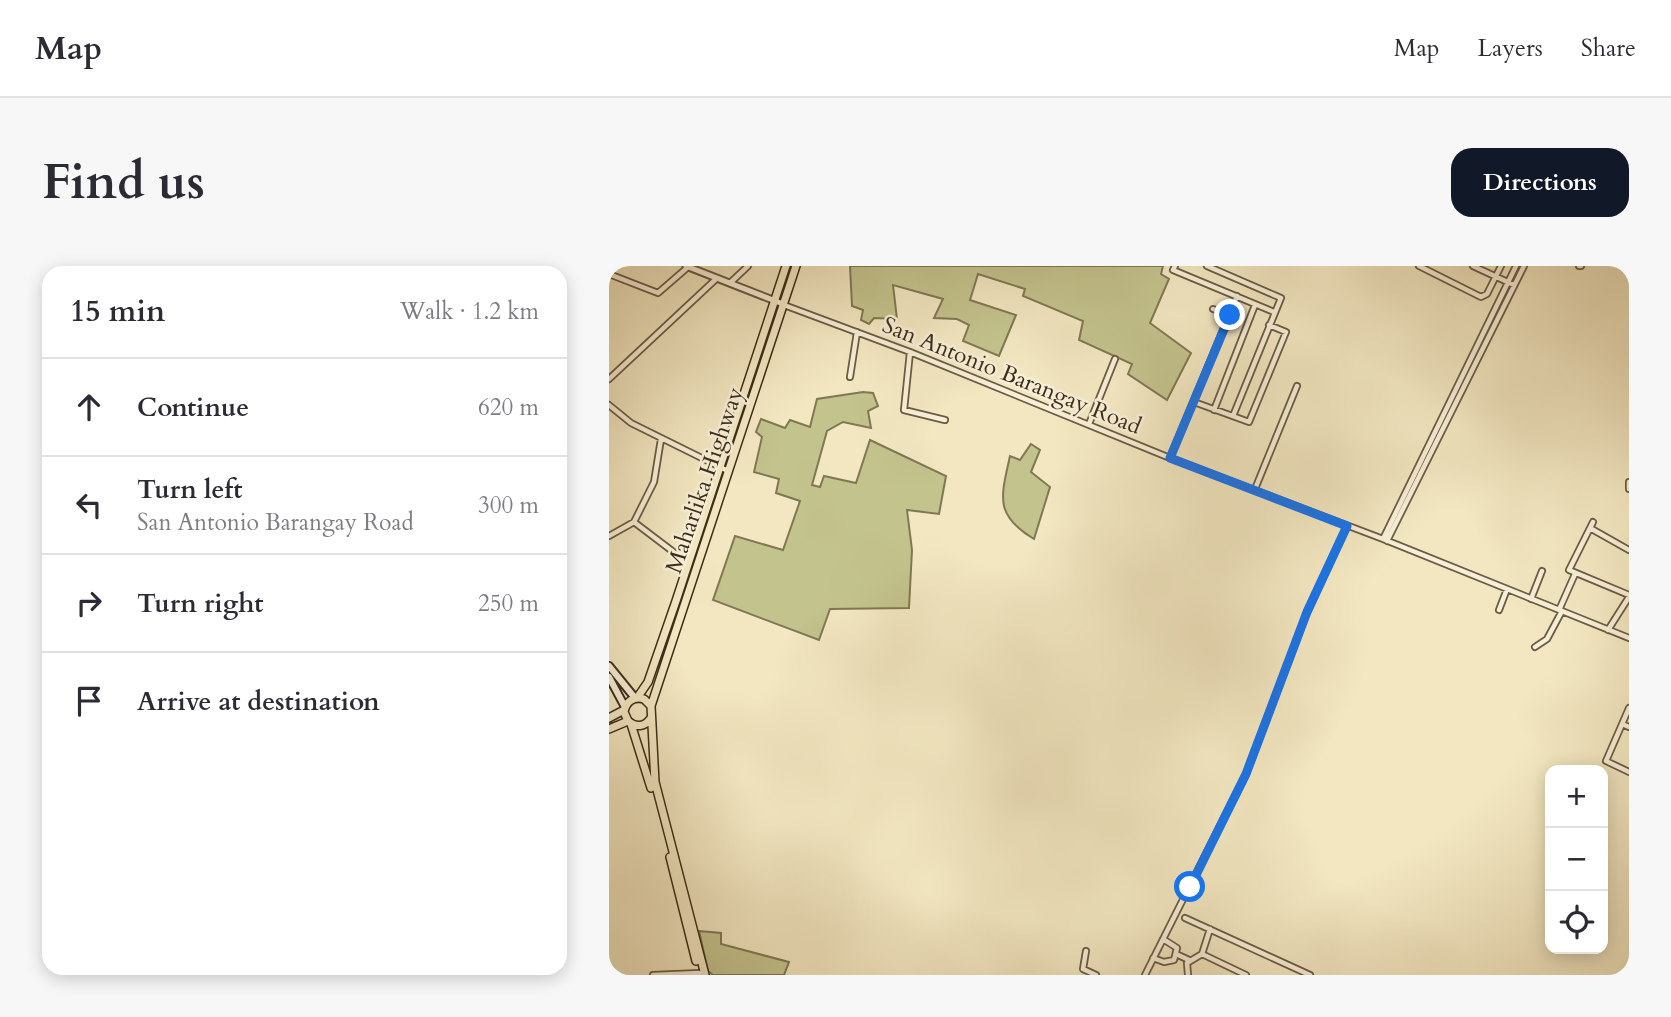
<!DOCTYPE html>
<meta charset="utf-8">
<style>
body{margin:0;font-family:Cardo,serif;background:#f7f7f7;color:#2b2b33}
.controls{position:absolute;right:21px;bottom:21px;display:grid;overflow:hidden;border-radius:14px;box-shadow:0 4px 18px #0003}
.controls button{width:63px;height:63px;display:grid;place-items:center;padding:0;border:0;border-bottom:2px solid #e1e1e2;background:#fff;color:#2b2b33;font:35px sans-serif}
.stop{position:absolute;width:21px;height:21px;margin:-16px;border:5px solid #1a73e8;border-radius:50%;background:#fff}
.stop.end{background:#1a73e8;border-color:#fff;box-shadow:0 2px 7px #0008}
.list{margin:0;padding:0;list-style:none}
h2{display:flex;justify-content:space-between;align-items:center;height:91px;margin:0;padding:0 28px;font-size:30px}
h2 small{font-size:23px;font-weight:400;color:#7c7c81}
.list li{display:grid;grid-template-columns:46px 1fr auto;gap:21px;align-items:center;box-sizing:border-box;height:98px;padding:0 28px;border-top:2px solid #e1e1e2}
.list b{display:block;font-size:26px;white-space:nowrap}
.list p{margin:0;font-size:23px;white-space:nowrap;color:#7c7c81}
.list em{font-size:23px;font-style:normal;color:#7c7c81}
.icon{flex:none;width:38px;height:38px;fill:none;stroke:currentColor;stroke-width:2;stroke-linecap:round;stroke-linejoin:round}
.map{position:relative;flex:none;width:1020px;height:709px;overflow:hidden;border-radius:21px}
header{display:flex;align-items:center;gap:42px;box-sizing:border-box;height:98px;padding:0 35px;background:#fff;border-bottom:2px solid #e1e1e2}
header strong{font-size:33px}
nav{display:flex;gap:38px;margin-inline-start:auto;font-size:24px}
.intro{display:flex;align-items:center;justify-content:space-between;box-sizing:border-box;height:168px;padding:0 42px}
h1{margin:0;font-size:49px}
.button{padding:18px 32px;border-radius:21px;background:#111827;color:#fff;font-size:24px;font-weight:700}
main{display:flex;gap:42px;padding:0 42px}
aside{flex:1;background:#fff;border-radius:21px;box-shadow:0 4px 18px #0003}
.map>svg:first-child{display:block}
</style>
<header>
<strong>Map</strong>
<nav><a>Map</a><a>Layers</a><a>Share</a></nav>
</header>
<div class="intro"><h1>Find us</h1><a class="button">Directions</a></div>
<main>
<aside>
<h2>15 min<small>Walk · 1.2 km</small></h2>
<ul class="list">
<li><svg class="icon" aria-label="ahead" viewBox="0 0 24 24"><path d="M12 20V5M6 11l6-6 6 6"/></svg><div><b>Continue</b></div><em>620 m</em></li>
<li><svg class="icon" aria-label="left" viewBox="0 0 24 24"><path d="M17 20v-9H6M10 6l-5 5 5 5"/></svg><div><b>Turn left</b><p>San Antonio Barangay Road</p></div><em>300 m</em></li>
<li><svg class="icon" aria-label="right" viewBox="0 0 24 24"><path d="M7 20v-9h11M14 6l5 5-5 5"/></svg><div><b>Turn right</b></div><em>250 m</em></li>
<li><svg class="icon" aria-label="arrive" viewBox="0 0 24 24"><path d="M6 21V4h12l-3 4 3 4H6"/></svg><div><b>Arrive at destination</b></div></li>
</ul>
</aside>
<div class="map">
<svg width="1020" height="709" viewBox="0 0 1020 709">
<rect width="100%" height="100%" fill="#f2e7c1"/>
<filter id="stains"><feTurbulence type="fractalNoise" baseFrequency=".00286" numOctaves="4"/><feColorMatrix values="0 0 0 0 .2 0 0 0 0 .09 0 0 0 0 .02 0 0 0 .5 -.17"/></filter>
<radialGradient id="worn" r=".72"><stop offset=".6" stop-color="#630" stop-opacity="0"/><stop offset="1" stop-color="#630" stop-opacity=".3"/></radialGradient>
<path fill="#c3c38d" stroke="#807853" stroke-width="2" d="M241,0H554L552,8L560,13L541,57L582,87L558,134L519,108L523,98L470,74L474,55L414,30L416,23L369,8L361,34L407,49L390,90L354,75L360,59L348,53L325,52L334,33L284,19L288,53L265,52L260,58L252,54L254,44L243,40Z
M254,126L264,127L269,140L259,145L262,162L234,156L218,165L203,219L211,221L215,210L247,217L261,174L337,210L330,248L298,244L303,284L300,342L221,343L210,374L104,334L126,270L174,284L191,235L167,227L170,213L145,206L153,171L147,166L152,153L176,162L181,154L201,161L208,133Z
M422,178L431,184L422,206L441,221L425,273C385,249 392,231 401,190L411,194Z
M90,665L112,667V678L180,696L175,709H104L99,705Z"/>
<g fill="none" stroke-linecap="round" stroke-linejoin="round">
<g stroke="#6a5c43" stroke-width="8">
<path id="minor" d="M566,0L564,4L665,46
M598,0L672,32L624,150
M810,0L872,31L878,28L892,0
M864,0L905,19
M970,0H972
M0,8L49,27L79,1
M121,17L139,0
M175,39L301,86L561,192L774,273L1020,372
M604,43L621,49
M301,86L295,144L336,154
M241,111L248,66
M0,113L107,13
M585,136L640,156L677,66L660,59
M0,139L22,157L119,205
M605,144L646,39
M480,158L506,93
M561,192L628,30
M1020,216V223
M646,223L688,120
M25,256L45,216L52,173
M984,256L960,304L1020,329
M981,262L1020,284
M0,270L25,256L79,297
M774,273L907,0
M778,275L915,0
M922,333L933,305
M890,344L898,323
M950,344L966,308
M999,364L1020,331
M926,381L938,373L953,345
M1020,442L997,495L1020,506
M1013,458L1020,461
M576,652L701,709
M477,685L474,703L487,709
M567,688L580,694
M593,688L637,709
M593,688L601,663
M544,692L555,696L565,694L568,682L554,673
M0,709H2
M44,709L91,707
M536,709L637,508L698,346L738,260
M579,709L578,697L593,688"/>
</g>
<g stroke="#6a5c43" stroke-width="9">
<path id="tertiary" d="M77,0L174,38"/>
</g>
<g stroke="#3c2d19" stroke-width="10">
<path id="secondary" d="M0,400L26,432
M0,411L16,441"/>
</g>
<g stroke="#3c2d19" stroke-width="10">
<path id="trunk" d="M28,432L39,416L67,335L177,0
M42,440L35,433C25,430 17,435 15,446L19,455C27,462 36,461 42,452
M0,452L15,444
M22,458L42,522
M0,463L19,455
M61,591L87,695
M96,709L46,516L42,440L187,0"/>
</g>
<use href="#minor" stroke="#f7efd7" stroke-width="4.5"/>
<use href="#tertiary" stroke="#f7efd7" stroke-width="5"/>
<use href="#secondary" stroke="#f7efd7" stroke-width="6"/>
<use href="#trunk" stroke="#f2e7c1" stroke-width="7"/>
</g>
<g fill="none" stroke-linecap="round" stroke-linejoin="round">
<path stroke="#1a73e8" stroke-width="9" d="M581,621L637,508L698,346L738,260L561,192L621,49"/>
</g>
<g text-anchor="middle" stroke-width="5" stroke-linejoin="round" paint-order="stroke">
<g font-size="23" fill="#3c2d19" stroke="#f7efd7">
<text transform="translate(403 109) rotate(22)" y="8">San Antonio Barangay Road</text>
<text transform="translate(95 214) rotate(-71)" y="8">Maharlika Highway</text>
</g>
</g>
<rect width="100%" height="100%" filter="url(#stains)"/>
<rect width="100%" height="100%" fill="url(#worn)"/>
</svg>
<div class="controls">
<button>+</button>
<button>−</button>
<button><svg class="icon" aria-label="locate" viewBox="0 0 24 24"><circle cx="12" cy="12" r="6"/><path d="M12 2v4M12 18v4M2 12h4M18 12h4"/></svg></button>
</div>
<div class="stop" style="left:581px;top:621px"></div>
<div class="stop end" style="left:621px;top:49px"></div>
</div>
</main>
